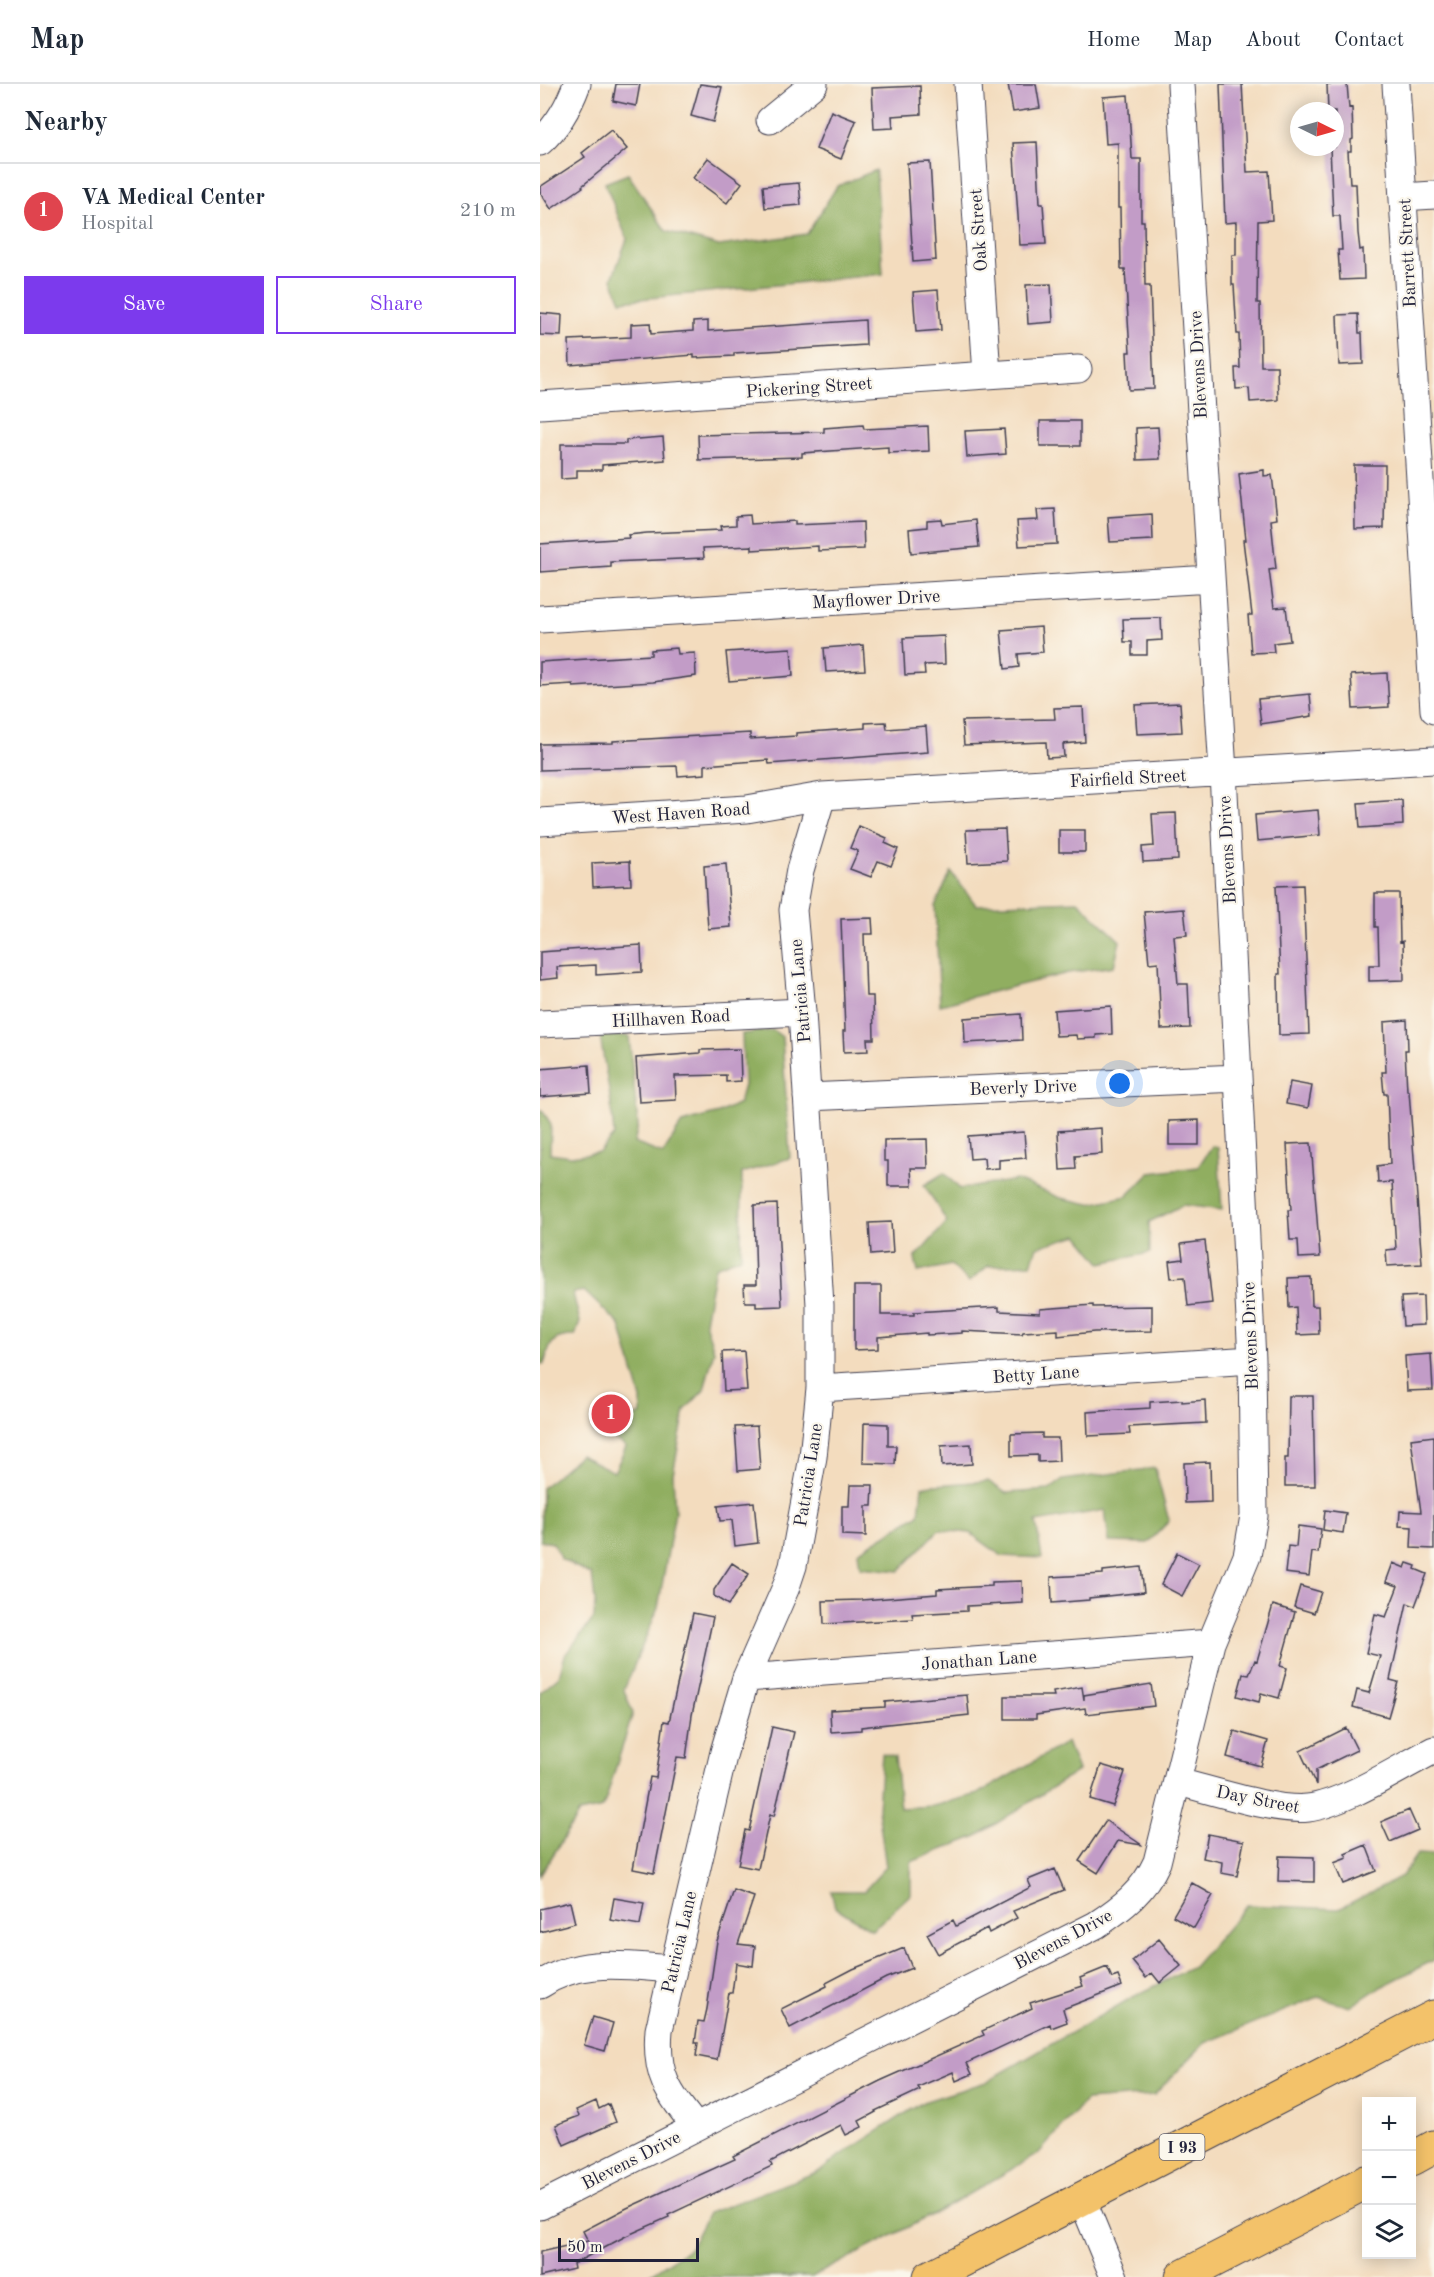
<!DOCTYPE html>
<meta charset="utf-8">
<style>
body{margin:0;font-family:"Old Standard TT",serif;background:#f6f6f7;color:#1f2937}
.controls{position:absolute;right:18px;bottom:18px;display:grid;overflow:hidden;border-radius:0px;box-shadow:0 3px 15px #0003}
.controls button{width:54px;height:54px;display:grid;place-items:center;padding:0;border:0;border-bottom:2px solid #e0e1e3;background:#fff;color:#1f2937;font:30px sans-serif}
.compass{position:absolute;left:750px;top:18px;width:54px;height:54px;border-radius:50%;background:#fff;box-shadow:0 3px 15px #0003;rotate:95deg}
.scale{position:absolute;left:18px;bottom:15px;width:141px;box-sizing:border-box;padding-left:6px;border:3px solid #22223b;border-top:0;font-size:16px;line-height:21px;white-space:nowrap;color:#22223b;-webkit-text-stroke:4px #fbf7ec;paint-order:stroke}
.you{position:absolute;left:580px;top:1000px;width:21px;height:21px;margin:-15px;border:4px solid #fff;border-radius:50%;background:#1a73e8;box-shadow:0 0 0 9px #1a73e833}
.badge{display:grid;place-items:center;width:39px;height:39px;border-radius:50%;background:#7c3aed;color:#fff;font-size:20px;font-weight:700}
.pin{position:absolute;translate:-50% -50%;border:3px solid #fff;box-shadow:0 2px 6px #0006}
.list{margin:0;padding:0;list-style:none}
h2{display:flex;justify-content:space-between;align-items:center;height:78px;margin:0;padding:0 24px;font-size:26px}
h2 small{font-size:20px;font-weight:400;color:#747a83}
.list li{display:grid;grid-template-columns:39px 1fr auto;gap:18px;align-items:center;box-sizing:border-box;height:96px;padding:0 24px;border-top:2px solid #e0e1e3}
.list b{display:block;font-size:22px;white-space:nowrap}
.list p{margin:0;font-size:20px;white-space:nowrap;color:#747a83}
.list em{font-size:20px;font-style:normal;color:#747a83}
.actions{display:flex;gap:12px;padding:18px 24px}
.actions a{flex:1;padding:14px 0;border:2px solid #7c3aed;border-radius:0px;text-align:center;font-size:21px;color:#7c3aed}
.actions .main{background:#7c3aed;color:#fff}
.icon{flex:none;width:33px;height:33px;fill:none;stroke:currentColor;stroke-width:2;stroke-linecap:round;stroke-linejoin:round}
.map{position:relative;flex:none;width:894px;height:2193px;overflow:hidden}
header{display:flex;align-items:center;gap:36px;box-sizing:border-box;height:84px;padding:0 30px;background:#fff;border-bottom:2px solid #e0e1e3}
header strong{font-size:28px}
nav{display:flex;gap:33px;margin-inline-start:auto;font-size:21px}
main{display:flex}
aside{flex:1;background:#fff}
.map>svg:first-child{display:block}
</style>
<header>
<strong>Map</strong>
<nav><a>Home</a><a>Map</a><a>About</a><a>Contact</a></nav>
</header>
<main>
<aside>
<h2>Nearby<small></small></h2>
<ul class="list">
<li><span class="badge" style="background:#e0444e">1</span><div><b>VA Medical Center</b><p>Hospital</p></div><em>210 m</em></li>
</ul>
<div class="actions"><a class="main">Save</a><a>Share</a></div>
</aside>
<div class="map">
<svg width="894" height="2193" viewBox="0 0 894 2193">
<rect width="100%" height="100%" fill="#fbf7ec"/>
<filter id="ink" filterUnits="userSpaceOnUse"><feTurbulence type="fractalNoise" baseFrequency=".0167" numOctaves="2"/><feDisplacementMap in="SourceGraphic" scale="12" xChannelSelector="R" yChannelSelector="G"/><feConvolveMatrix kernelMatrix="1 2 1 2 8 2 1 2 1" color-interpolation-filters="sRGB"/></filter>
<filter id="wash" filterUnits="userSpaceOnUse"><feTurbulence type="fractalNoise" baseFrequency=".008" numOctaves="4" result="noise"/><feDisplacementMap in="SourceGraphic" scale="24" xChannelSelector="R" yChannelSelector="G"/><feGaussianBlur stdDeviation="1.35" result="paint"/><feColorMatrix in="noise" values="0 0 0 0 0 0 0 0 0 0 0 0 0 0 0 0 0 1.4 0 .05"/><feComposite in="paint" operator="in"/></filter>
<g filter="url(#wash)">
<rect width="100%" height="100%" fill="#f3dcbe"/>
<path fill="#90ae61" stroke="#59684e" stroke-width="1.5" d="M336,86L343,190L81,217L72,195L87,155L65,99L88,90L126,147L179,162L267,150L297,102Z
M411,788L436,821L538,817L580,857L574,882L528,889L400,921L395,822Z
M233,946L242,953L250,1074L202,1089L201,1173L175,1183L165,1238L174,1267L164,1306L145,1326L133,1390L135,1428L118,1524L84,1606L93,1629L63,1724L39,1729L0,1792V1608L19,1592L25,1571L54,1534L55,1517L52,1491L21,1475L13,1459L0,1457C0,1438 3,1424 2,1404L40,1371L74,1388L86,1363L70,1352L72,1344L101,1330V1315L80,1241L44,1207L33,1209L40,1238L35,1252C11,1252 11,1258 4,1280L0,1279V1026H2L11,1040L10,1069L31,1072L59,1068L74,1051L71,1019L60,952H89L98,1042L94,1059L123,1070L142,1039L179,1029L199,1019L204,1001L202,950Z
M672,1062L678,1063L682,1126L643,1121L609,1138L610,1169L561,1179L538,1151L497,1163L491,1180L448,1182L429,1198L411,1181L378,1188L375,1174L407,1138L384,1101L404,1089L420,1105L477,1096L521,1114L550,1120L587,1112L610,1089L658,1083Z
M615,1384L629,1437L608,1459L569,1458L565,1426L496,1438L502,1474L462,1472L430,1449L399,1446L359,1487L320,1483L318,1468L379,1430L382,1402L448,1397L466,1409L509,1406L523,1396Z
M527,1658L538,1687L437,1752L371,1778V1810L332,1846L295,1823L291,1807H324L346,1783L338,1725L342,1670L355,1673L360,1724L393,1722L438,1710Z
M877,1770L894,1771V1876L837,1905L810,1923L778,1913L665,1959L614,2011L546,2016L498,2070L403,2125L272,2193H106L150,2164L168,2129L282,2086L295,2075L383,2018L446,1998L591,1914L653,1883L707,1821L799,1825L862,1792Z"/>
<g id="blocks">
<path fill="#c29cc7" d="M76,0H100L96,22L73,17Z
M160,0L182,3L173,38L151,32Z
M468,0H496L500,24L473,28Z
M680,0H702L707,88L729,87L732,136L718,137L717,219H720L721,282H737L738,316L710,318L709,304L696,305L695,284H700L699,250H697L694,201H692V171H696V138L685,139Z
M787,0H807L809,24L812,23L813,55L811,56V67H808L810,100H816L818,149L820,166L823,165L824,195L800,196L798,166H802L800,132H793L790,63H795V27H788Z
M380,2L381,30L352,32L353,44L334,45L332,4Z
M588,11L592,75H601V137H604L605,202H610L614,305L589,306L587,268H590L585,185H581L580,124H578V59L566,60L563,13Z
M291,27L316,37L301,75L276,65Z
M71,46L87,65L42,102L43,103L11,125L0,108V103L45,73L42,69Z
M497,58L500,120H503L506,160L480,161L473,59Z
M168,74L202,99L187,119L153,94Z
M390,78L396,176L373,178L367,79Z
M259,99L261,121L225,124L223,102Z
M511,200L513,238L488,240L486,201Z
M398,206L401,246L376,248L373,208Z
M0,229L22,231L21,252L0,251Z
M818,230L819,249H822L823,280L799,281L797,231Z
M325,236L326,261L194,269V272L154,274V271L30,281L29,256L91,253V240L110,239L111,250L153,247V238L168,237V247Z
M500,337H540V362H500Z
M323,341L324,345L388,342L389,367L348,369V363L262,369V373L159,376L158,351L284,348V344Z
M618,343L620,375L597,376L596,344Z
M464,345L466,370L427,373L425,347Z
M123,353L125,376L62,381V386H37V394L21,395V360H86V356Z
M814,381H845L844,444L815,445Z
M724,386V392L732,391L737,435L731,436L736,485L729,486L734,524L746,523L750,557L733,559L734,568L711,569L708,531H712L703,456H706L699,390Z
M515,425L517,460L479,462L477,437L498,436L497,426Z
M612,430L613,456L570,458L568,433Z
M210,431L211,440L255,437V441L323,438L324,465L278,467V462L212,466V462L163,464L164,474L71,478V483L0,488V460L89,454L88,451L107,449L181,446L180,442L196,441V432Z
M401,435L402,440L436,436L439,463L371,469L369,445L387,443V436Z
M621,534L622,556L607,557V571H592V558H584L583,535Z
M501,543L503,568L478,570L479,583L465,585L461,546Z
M404,552L405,580L384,581L385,590L365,591L363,554Z
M323,561L325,586L286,588L284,564Z
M137,564L138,570L155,569L156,592L113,598L33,603V600L0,602V578L111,571V566Z
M251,564L253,592L189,597L186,568Z
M847,589L849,623L813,625L811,591Z
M770,610L772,632L721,640L718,615Z
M640,619L642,648L597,650L595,621Z
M543,623L545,658L523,660L524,673L507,674L506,658L424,661L422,637L515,635L514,624Z
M346,638L347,645L386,642L388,668L229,680L228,676L165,681V690L138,692L137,682L0,686V660L73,659V657L210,649V655L256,652V649L325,644V639Z
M862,716L863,741L820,744L818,719Z
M778,726L780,751L717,757L715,731Z
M636,729L638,776L603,778L602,763L614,762L612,730Z
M319,742L347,754L345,759L358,765L351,782L338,777L331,793L310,785L318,767L310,764Z
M465,745L467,777L428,779L426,746Z
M519,746H545V768H519Z
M90,777L91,801L53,803L52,779Z
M186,780L191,843L168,845L164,782Z
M763,801L769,950L739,951L738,890H740L736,802Z
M835,809H859L860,858L863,857L864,896L829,897V881H839L838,843H835Z
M644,825L647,851L634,852L638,900H648L650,944L621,945L618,878L609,879L604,828Z
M332,834L333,850H324L326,912H333L334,955H327L328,967L304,968L303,947H305L301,835Z
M101,861L102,888L56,891V881L17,883L18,894L0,896V868Z
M571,922L572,950L556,951V954L537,955L536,951L516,952L514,926Z
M481,930L482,956L425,959L424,934Z
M867,936L868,966H865L867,1007H869L882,1180L847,1182L846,1166L856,1165L852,1098L838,1099L837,1082L850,1080L847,1010H844L842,988H846L844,938Z
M200,965L201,997L186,998V991L135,992L136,1016L99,1018L96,974L160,969V966Z
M49,981L51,1009L0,1013V985Z
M750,998L772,1002L768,1024L746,1020Z
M659,1036V1061H629V1037Z
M561,1044L562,1070L535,1072L536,1085L520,1086L518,1047Z
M484,1048L486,1074L459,1076V1084L445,1085L444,1074L430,1075L428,1052Z
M387,1055L388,1084H371L372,1102H348V1077H344V1056Z
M771,1059L780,1173L759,1174L758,1156H750L748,1126H751L747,1060Z
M237,1120L242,1222L216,1223V1218H205L204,1201H216L214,1121Z
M351,1138L353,1169L331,1171L329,1139Z
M665,1157L672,1219L648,1222L645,1193L631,1194L629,1177L643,1175L641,1160Z
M771,1193L772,1222H778L779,1250L757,1251L756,1223L749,1224L748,1194Z
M314,1202H341V1231H374V1228L459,1223V1227L500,1229V1225L553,1221V1223L612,1222V1247L554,1248L518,1252V1246L483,1248L482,1250L422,1247V1249L387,1251V1249L338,1253V1265L314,1266Z
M883,1212L884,1241L863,1242L861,1213Z
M204,1267L207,1306L184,1307L182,1268Z
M891,1270L893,1306L867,1307L865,1272Z
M749,1312H773L775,1402H745V1374H748Z
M642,1316V1318L665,1316L666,1339L589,1343L590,1350L548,1352L547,1328L610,1324V1318Z
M324,1339L348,1340V1362H356L355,1380L323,1379Z
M217,1342L220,1385L198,1387L195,1343Z
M502,1349V1354H518L519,1377L498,1378V1371L471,1372V1350Z
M894,1352V1465L871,1464L872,1443L859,1442L860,1427L881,1428L871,1355Z
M431,1360L432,1380L402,1382L401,1362Z
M670,1378L671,1418L645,1419L644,1379Z
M310,1401H333L332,1422H326V1452L302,1451V1422H309Z
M214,1418L218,1459L195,1462L192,1436L180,1437L178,1422Z
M785,1426L806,1429L803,1449L783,1446Z
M758,1442L781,1445L778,1469L772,1468L769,1492L745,1489L748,1462L756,1463Z
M637,1469L659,1480L642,1512L621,1501Z
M192,1479L209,1490L188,1521L174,1512V1506Z
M853,1479L865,1484L867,1479L876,1482L875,1485L887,1490L875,1522L867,1519L850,1596L858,1598L848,1633L813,1623L817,1606L829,1609L840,1572L826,1569L835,1530L846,1533L858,1502L846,1498Z
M601,1483L604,1508L549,1514V1516L512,1519L511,1493L563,1490V1487Z
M482,1497L483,1519L427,1522V1527L372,1530L373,1535L284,1540L283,1517L322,1516L397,1510V1505L452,1502V1498Z
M760,1502L781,1508L774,1529L754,1523Z
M733,1521L755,1528L740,1582L747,1584L739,1614L721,1609L719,1618L697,1612L703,1590L709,1591L715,1576L717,1577Z
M153,1529L173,1533L152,1631L146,1674L137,1673L114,1789L93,1785L110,1693L116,1694L124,1637L129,1638Z
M611,1600L614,1622L546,1630L545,1624L496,1631V1635H465V1612H514L513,1608L542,1603L544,1616V1611Z
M427,1611L429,1631L321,1643V1646L291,1648L290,1626L345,1623V1618Z
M232,1643L254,1648L234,1732L230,1731L218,1785L198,1781L205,1746L209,1747Z
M806,1644L817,1666L776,1686V1701L760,1667Z
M694,1647L728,1657L721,1682L687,1673Z
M561,1681L585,1688L573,1722L550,1715Z
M869,1726L878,1746L850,1758L841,1738Z
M566,1737L602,1761L578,1757L558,1789L539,1777Z
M668,1750L704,1757L697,1792L681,1789L682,1778L663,1774Z
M826,1761L836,1787L803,1800L794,1779L807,1774L805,1770Z
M739,1772L774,1773V1798L738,1797Z
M515,1785L524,1806L473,1827L477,1834L449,1849L447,1844L398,1870L387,1850L413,1836L416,1842L491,1803L488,1796Z
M652,1799L673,1811L654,1844L633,1832Z
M194,1806L214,1813L198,1860L215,1862L213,1882L196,1879L192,1909H189L177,1976L156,1972L158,1959H155L158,1937L164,1938L167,1925L177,1857Z
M74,1814L104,1819L100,1841L70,1836Z
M30,1818L35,1839L0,1848V1825Z
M619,1855L641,1882L620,1899L612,1889L606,1894L592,1877Z
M364,1864L372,1884L346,1894L250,1944L241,1925L287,1902L286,1899L313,1885Z
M567,1883L572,1894L578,1892L582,1902L523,1925L527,1938L511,1944L510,1940L427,1979L432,1990L416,1997L413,1988L378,2003L380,2006L335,2027L336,2028L319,2037L322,2043L306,2051L301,2041L230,2078L232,2082L128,2131L129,2133L86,2152L33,2180L34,2185L0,2193V2168L48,2157L43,2147L87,2124L195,2075L193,2072L340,1997L444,1951L442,1947L492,1924L490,1919L543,1902L540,1894Z
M53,1933L73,1939L65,1967L44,1961Z
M56,2017L59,2025L69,2020L76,2038L24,2061L16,2041L39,2032L36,2026Z"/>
</g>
</g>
<g filter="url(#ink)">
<use href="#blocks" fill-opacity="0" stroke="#413e4f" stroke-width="1.5"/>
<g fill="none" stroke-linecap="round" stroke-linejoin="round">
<g stroke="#413e4f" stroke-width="29">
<path id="minor" d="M428,0L447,291
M856,0L894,626
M230,36L274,0
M0,58C18,42 29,22 37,0
M863,113L894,111
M0,321L538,285
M0,535L671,495
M0,738L207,725L282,712L894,676
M0,940L262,928
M267,1013L698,994
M280,1304L712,1276
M206,1594L671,1559
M638,1698C671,1706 737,1728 768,1724C803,1720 861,1683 894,1666
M0,1901C40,1873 87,1882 133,1885
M156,2043C128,2008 115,1992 119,1946L184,1668L206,1594L246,1503L253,1482L273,1373L280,1304V1221L262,928L253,826L260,786L282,712
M542,2115L574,2193
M0,2122L556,1841C582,1824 604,1807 617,1778L671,1559L707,1472L714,1432L712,1276L683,688L641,0"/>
</g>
<g stroke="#413e4f" stroke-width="35">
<path id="highway" d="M872,2075L894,2063
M390,2193L894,1933
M642,2193L826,2098"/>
</g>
<use href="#minor" stroke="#fff" stroke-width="27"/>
<use href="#highway" stroke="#f3c26a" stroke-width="33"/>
</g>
</g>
<g text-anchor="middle" stroke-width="4.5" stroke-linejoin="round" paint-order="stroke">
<rect fill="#fbf7ec" stroke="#636270" stroke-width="1.5" x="619.5" y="2050" width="45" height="26" rx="4.5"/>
<g font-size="16" font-weight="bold" fill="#22223b">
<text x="642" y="2069">I 93</text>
</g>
<g font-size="18" fill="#22223b" stroke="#fbf7ec">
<text transform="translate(438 146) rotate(-94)" y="6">Oak Street</text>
<text transform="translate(867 169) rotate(-93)" y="6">Barrett Street</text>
<text transform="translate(658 281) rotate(-93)" y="6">Blevens Drive</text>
<text transform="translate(269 303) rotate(-4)" y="6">Pickering Street</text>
<text transform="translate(336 515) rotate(-3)" y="6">Mayflower Drive</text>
<text transform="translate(588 694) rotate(-3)" y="6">Fairfield Street</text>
<text transform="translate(141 729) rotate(-4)" y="6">West Haven Road</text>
<text transform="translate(687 766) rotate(-93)" y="6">Blevens Drive</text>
<text transform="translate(260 907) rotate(-95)" y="6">Patricia Lane</text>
<text transform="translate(131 934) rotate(-3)" y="6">Hillhaven Road</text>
<text transform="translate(483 1003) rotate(-2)" y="6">Beverly Drive</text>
<text transform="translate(710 1252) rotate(-92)" y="6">Blevens Drive</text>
<text transform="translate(496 1290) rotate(-4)" y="6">Betty Lane</text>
<text transform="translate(268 1391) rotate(-81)" y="6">Patricia Lane</text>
<text transform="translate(439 1576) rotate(-4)" y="6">Jonathan Lane</text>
<text transform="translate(718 1715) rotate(11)" y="6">Day Street</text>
<text transform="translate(523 1855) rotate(-28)" y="6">Blevens Drive</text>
<text transform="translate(139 1858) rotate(-77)" y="6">Patricia Lane</text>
<text transform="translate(91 2076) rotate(-27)" y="6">Blevens Drive</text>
</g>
</g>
</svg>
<div class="controls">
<button>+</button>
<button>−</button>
<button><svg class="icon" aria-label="layers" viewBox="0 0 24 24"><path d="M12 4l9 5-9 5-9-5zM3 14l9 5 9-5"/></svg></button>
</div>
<svg class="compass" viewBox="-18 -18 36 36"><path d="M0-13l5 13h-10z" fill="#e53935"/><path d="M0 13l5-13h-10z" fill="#747a83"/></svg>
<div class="scale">50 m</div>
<div class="you"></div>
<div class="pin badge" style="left:71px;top:1330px;background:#e0444e">1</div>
</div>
</main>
